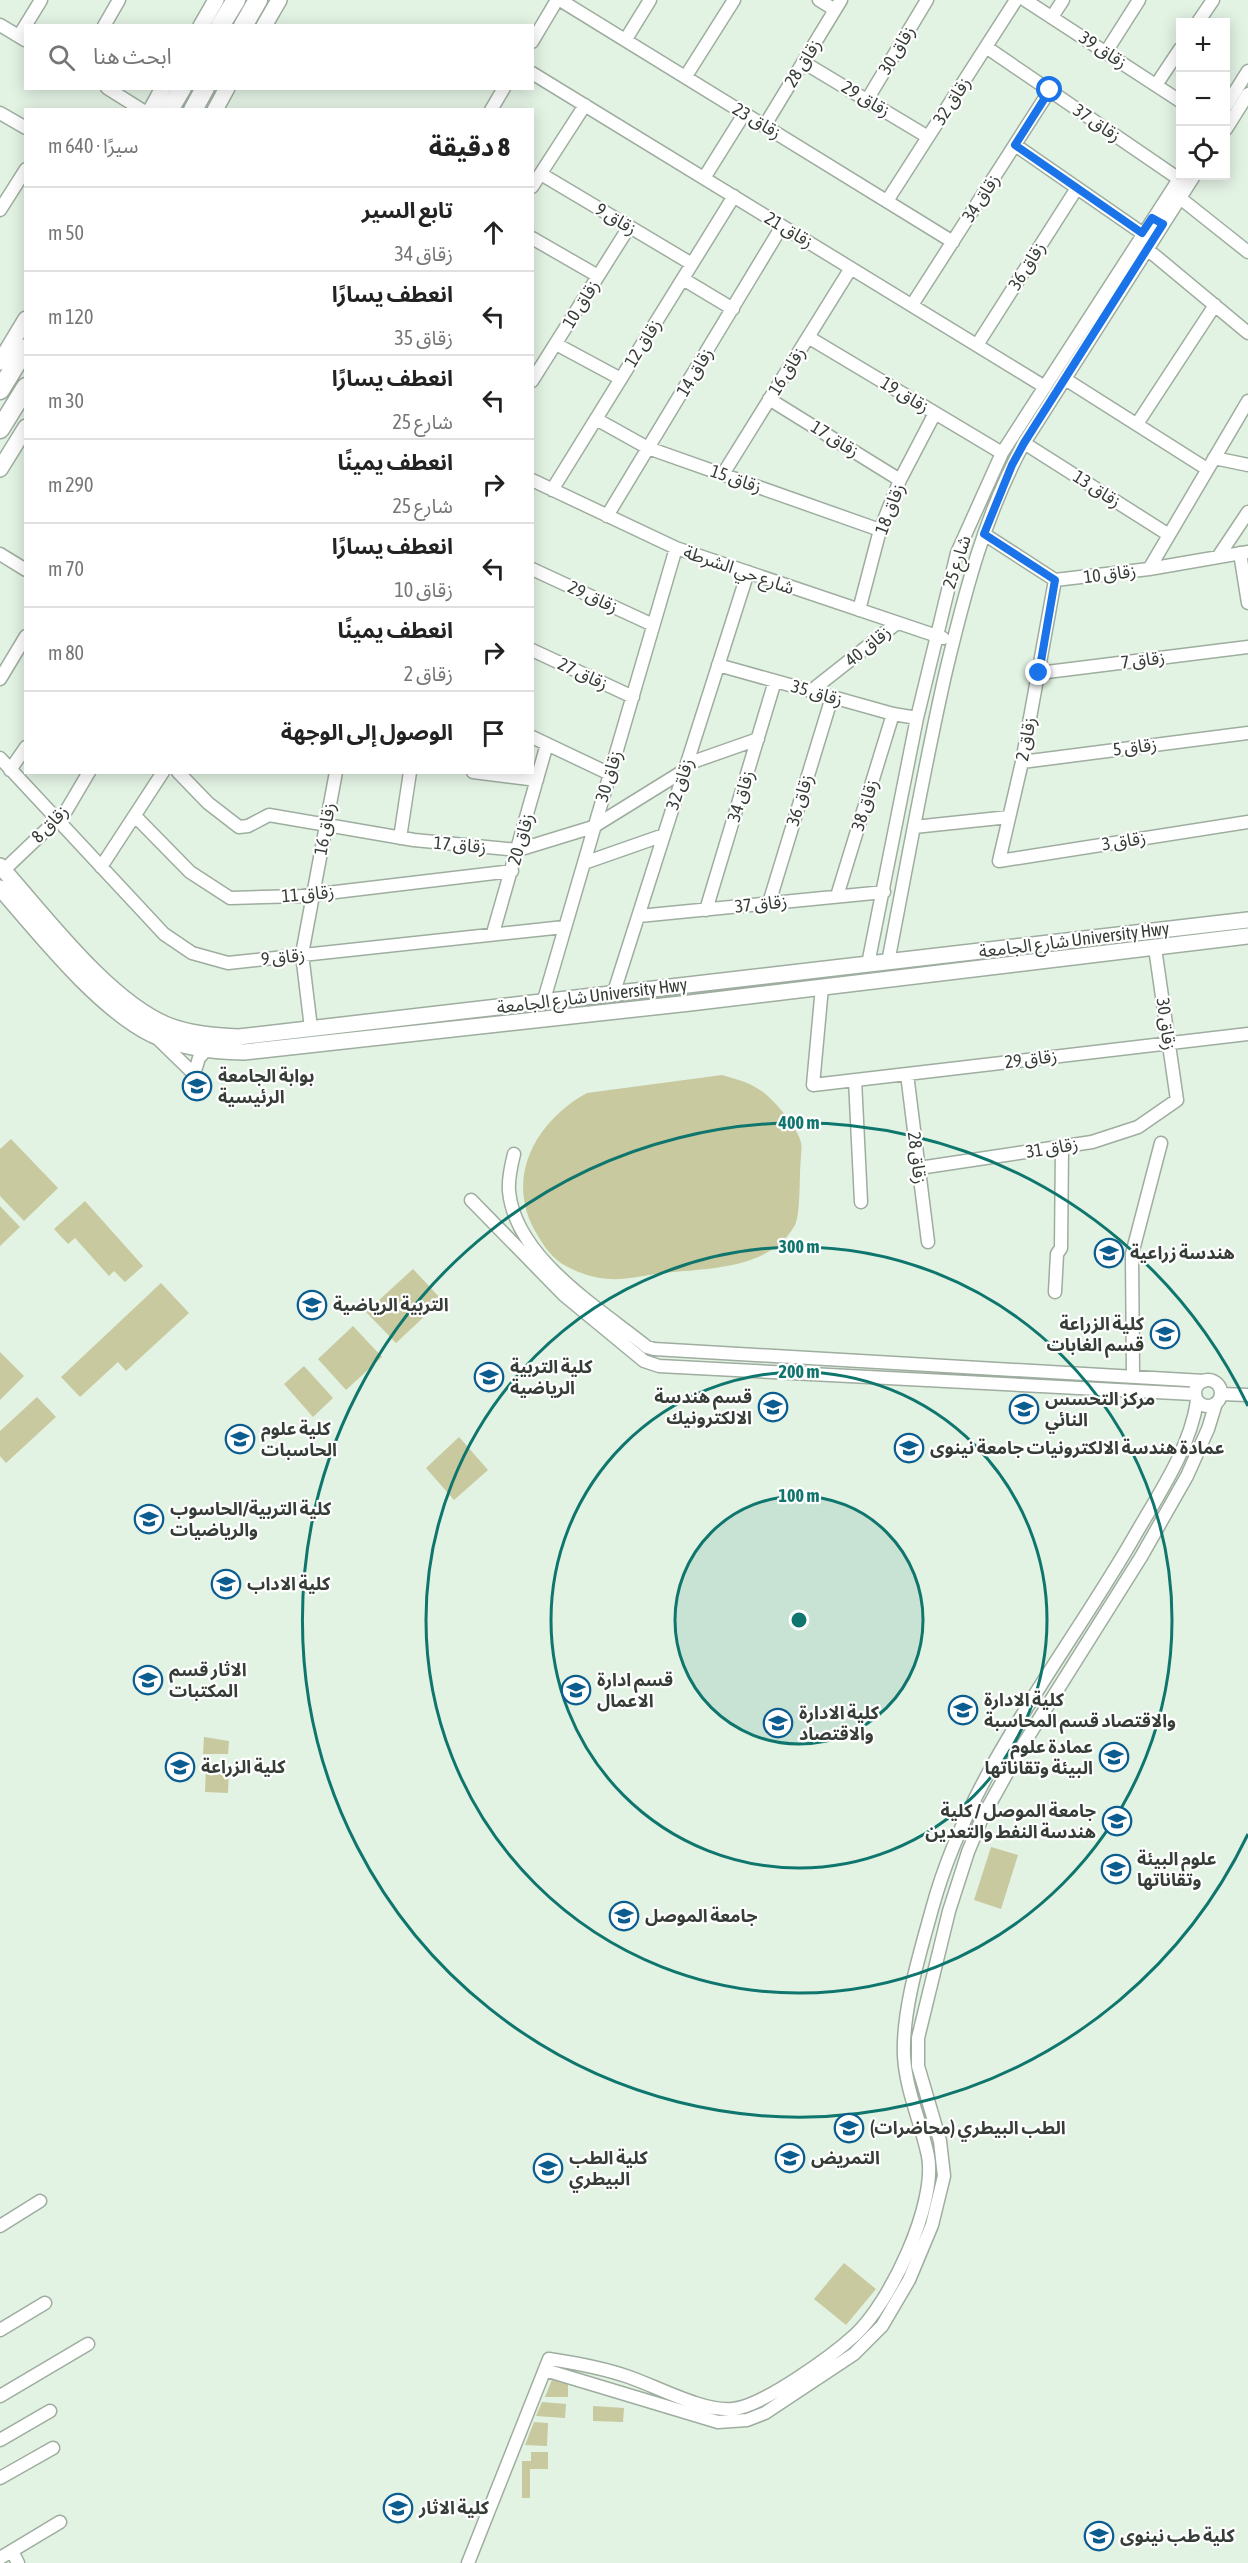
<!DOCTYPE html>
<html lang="ar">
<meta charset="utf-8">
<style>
body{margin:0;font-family:"Asap Condensed","Noto Sans Arabic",sans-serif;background:#f2f2f2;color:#222;direction:rtl}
.controls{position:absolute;right:18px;top:18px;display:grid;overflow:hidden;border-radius:0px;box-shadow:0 3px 15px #0003}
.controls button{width:54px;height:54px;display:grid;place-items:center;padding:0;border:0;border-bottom:2px solid #e0e0e0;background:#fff;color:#222;font:30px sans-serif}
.stop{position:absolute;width:18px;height:18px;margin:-14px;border:4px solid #1a73e8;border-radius:50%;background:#fff}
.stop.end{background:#1a73e8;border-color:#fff;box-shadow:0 2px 6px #0008}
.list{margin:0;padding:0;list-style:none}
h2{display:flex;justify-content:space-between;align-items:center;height:78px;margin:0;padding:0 24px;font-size:26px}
h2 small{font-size:20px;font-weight:400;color:#767676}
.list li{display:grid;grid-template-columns:39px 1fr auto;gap:18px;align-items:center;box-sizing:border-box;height:84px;padding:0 24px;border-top:2px solid #e0e0e0}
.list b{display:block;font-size:22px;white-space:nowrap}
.list p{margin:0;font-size:20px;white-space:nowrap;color:#767676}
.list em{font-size:20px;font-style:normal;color:#767676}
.icon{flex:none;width:33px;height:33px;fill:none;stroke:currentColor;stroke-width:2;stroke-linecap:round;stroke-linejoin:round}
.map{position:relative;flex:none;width:1248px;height:2563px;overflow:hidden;direction:ltr}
.search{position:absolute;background:#fff;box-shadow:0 3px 15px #0003;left:24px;top:24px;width:510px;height:66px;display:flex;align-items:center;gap:15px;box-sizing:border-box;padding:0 21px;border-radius:0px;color:#767676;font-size:22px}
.panel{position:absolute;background:#fff;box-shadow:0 3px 15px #0003;left:24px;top:108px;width:510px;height:666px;border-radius:0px;direction:rtl}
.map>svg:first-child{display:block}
</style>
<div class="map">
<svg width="1248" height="2563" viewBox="0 0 1248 2563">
<rect width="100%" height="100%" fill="#e2f2e3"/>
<path fill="#c8c99e" d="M722,1075C736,1079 748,1082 760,1090C772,1097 799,1129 801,1143C802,1147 801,1153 801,1157C799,1173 801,1213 795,1225C770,1270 707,1268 663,1273C646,1275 626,1280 609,1279C593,1278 579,1273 566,1266C554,1260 545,1248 538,1236C503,1181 534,1122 587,1093Z
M11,1139L58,1188L24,1221L0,1196V1149Z
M85,1201L143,1266L125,1282L114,1271L109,1276L75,1238L68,1244L54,1229Z
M0,1206L20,1227L0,1246Z
M413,1269L442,1300L396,1343L366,1312Z
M161,1283L189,1313L126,1371L118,1362L80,1397L61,1377Z
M353,1326L382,1357L346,1390L318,1359Z
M0,1352L24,1376L0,1400Z
M304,1366L333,1398L313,1417L284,1384Z
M37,1397L56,1417L6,1463L0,1456V1431Z
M459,1437L488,1470L454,1500L426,1468Z
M204,1737L229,1741L228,1754H203Z
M206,1767L229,1768L228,1793L205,1792Z
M991,1847L1018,1855L1001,1909L974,1900Z
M844,2263L876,2289L846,2325L814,2299Z
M553,2377H568V2397H545Z
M542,2402L566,2404L565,2418L536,2416Z
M593,2406L624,2408L623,2422L593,2421Z
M534,2422L548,2423L547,2446L525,2445Z
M531,2452H548V2469H530V2498H522V2461H531Z"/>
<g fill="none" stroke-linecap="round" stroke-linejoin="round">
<g stroke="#9ead9f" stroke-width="15">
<path id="minor" d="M560,0L953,242
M819,0L835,10
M1025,0L1180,101
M1052,17L1063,0
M1198,22L1213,0
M0,25L25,40
M104,26L119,0
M19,36L41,0
M626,39L650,0
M532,42L557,0
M986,47L1179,179
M1106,52L1139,0
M803,62L928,137
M532,73L1045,387
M686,76L734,0
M1156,85L1180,49
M107,88L142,110
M867,100L927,0
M1226,106L1248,71
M491,110L504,88
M0,113L26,128
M765,125L841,0
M1226,129L1248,94
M1015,145L1142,233
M541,174L692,264
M704,178L744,114
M532,187L585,105
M1180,198L1248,252
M887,201L1016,0
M0,210L26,169
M532,238L598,276
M1147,249L1248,333
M683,279L733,309
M912,305L1050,90
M808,337L1002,453
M556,344L621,379
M977,345L1077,188
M1065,379L1207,469
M532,381L629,227
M769,399L900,480
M596,419L648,448L880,530
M1137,424L1215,305
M1024,443L1169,535
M1214,458L1248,465
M723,474L851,268
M532,480L676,548L943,638
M552,490L734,196
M607,516L782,226
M984,534L1055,580L1149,569L1248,552
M1240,553L1248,603
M0,554L26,570
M1218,557L1248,512
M532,569L653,625
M1149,569L1248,401
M1055,580L1022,762L999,861L1248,822
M859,610L880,530L900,480L935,413
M532,650L633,697
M718,665L893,714L917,718
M1039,673L1248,647
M0,679L26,636
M811,691L897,623
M532,737L610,774
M0,758L164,934L192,953L228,963L564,927
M1022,762L1248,733
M687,764L758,739
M10,770L26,747
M178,772L208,803L239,827L248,826L269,815L414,840L518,850L593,827L685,770
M473,772L537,780
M135,816L190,872L230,898L302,896L512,871
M914,827L1009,817
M400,838L410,772
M584,863L664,835
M101,867L163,772
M4,870L66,811L89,772
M837,896L893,714
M769,903L832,697
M706,910L775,681
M639,916L884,892
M493,933L547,744
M888,962C907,865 924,767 946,671C965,592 985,514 1024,443L1194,176
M868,964L917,718L957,553L1002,453L1181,176
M822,987L813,1085L1248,1034
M613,995L748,572
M543,1003L676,548
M311,1028L302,954L336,772
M156,1037L194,1074
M194,1074L199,1058L207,1049
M907,1074L928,1242
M855,1080L861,1202
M514,1154C511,1166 508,1179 509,1191C515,1258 599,1308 647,1347L654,1349L1204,1381
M919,1168L1092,1142L1138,1127L1177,1100L1155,948
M471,1200L564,1295L644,1361L659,1366L1194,1394
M1055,1292L1057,1254L1061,1248L1062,1147
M1133,1375L1132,1254L1161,1143
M1195 1393a13 13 0 1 1 26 0a13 13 0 1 1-26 0Z
M1221,1394L1248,1395
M0,2226L40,2201
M0,2330L45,2303
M545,2370L718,2422L747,2420L765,2413L854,2354L882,2326L909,2280L932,2225L944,2176L940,2141L918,2066V2038L949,1911L968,1852L982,1818L1021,1748L1141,1557L1187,1476L1208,1429L1216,1403
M0,2396L88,2344
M0,2440L50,2411
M0,2478L53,2448
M12,2551L18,2563
M0,2558L60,2522
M468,2563L549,2359C576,2363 603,2368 629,2377C658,2387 703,2412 733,2409C763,2406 832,2356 855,2335C890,2303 937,2204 928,2156C921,2122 906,2091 904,2056C902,2010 920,1953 932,1909C969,1772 1065,1657 1134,1537C1158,1495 1190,1449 1197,1401"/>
</g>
<g stroke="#9ead9f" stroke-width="18">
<path id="major" d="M201,26L216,0
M264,26L279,0
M151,110L163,88
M215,110L227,88
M0,362L26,319
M0,469L26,427
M0,866C44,915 107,1000 167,1025C190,1034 214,1036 239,1037L1248,920
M0,888C40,934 99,1009 153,1035C182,1048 213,1051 244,1052L690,1003L1248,936"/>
</g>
<g stroke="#9ead9f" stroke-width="21">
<path id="highway" d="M220,26L236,0
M243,26L258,0
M169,110L182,88
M193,110L205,88
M0,390L26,348
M0,429L26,387"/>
</g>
<use href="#minor" stroke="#fff" stroke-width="12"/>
<use href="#major" stroke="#fff" stroke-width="15"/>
<use href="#highway" stroke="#fff" stroke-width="18"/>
</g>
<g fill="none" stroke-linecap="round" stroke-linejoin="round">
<path stroke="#1a73e8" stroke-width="8" d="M1039,673L1055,580L984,534L1012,465L1024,443L1163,224L1152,218L1142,233L1015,145L1050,90"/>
</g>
<circle cx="799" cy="1620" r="124" fill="#0f766e" fill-opacity=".12"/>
<g fill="none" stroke="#0f766e" stroke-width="3">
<circle cx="799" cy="1620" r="124"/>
<circle cx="799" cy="1620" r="248"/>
<circle cx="799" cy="1620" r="373"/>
<path d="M1248 1834A497 497 0 1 1 1248 1406"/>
</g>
<defs>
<g id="university-ring" transform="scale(1.5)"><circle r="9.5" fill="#fff" stroke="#0b5c8f" stroke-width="1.5"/><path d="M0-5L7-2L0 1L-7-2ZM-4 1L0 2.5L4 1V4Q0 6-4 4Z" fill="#0b5c8f"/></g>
</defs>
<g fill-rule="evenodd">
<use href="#university-ring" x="197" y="1086"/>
<use href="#university-ring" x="1109" y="1253"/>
<use href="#university-ring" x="312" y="1305"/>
<use href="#university-ring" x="1165" y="1334"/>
<use href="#university-ring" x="489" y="1377"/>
<use href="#university-ring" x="773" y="1407"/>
<use href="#university-ring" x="1024" y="1409"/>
<use href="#university-ring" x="240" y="1439"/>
<use href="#university-ring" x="909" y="1448"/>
<use href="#university-ring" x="149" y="1519"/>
<use href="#university-ring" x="226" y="1584"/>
<use href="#university-ring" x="148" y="1680"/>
<use href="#university-ring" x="576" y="1690"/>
<use href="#university-ring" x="963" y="1710"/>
<use href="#university-ring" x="778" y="1723"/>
<use href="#university-ring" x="1114" y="1757"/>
<use href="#university-ring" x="180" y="1767"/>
<use href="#university-ring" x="1117" y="1821"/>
<use href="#university-ring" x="1116" y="1869"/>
<use href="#university-ring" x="624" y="1916"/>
<use href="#university-ring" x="849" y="2128"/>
<use href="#university-ring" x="790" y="2158"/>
<use href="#university-ring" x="548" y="2168"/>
<use href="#university-ring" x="398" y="2508"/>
<use href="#university-ring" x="1099" y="2536"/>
</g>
<g text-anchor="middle" stroke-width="4.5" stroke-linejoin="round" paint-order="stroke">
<g font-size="18" fill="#363d37" stroke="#fff">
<text transform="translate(897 50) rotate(-59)" y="6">زقاق 30</text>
<text transform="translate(1103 50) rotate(33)" y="6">زقاق 39</text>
<text transform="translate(803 63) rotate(-58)" y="6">زقاق 28</text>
<text transform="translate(866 99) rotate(31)" y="6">زقاق 29</text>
<text transform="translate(952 101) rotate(-57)" y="6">زقاق 32</text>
<text transform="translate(757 121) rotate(31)" y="6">زقاق 23</text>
<text transform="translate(1097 123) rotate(34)" y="6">زقاق 37</text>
<text transform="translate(981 198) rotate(-57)" y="6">زقاق 34</text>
<text transform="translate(616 219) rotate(31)" y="6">زقاق 9</text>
<text transform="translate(789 230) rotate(31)" y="6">زقاق 21</text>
<text transform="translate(1027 266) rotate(-58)" y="6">زقاق 36</text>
<text transform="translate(581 304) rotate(-58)" y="6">زقاق 10</text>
<text transform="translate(643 343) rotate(-58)" y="6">زقاق 12</text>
<text transform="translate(787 371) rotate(-58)" y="6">زقاق 16</text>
<text transform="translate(695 372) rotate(-59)" y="6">زقاق 14</text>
<text transform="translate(905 395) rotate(31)" y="6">زقاق 19</text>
<text transform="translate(835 439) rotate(32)" y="6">زقاق 17</text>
<text transform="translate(736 479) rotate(19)" y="6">زقاق 15</text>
<text transform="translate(1097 489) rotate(33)" y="6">زقاق 13</text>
<text transform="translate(890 509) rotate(-69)" y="6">زقاق 18</text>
<text transform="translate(957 562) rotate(-72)" y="6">شارع 25</text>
<text transform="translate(739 570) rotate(19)" y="6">شارع حي الشرطة</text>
<text transform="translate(1110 574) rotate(-7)" y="6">زقاق 10</text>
<text transform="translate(593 597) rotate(25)" y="6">زقاق 29</text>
<text transform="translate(868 646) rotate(-39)" y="6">زقاق 40</text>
<text transform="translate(1143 660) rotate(-7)" y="6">زقاق 7</text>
<text transform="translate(583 674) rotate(25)" y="6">زقاق 27</text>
<text transform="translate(817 693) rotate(16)" y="6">زقاق 35</text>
<text transform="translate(1026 739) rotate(-79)" y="6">زقاق 2</text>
<text transform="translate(1135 747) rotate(-7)" y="6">زقاق 5</text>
<text transform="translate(609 776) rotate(-73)" y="6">زقاق 30</text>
<text transform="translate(680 784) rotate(-72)" y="6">زقاق 32</text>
<text transform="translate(741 796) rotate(-73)" y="6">زقاق 34</text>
<text transform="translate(800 800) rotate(-73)" y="6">زقاق 36</text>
<text transform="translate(865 805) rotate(-73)" y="6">زقاق 38</text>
<text transform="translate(50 824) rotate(-46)" y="6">زقاق 8</text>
<text transform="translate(325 829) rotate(-80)" y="6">زقاق 16</text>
<text transform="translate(521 839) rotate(-74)" y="6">زقاق 20</text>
<text transform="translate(1124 841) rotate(-9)" y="6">زقاق 3</text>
<text transform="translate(460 845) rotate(5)" y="6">زقاق 17</text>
<text transform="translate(308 894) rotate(-5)" y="6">زقاق 11</text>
<text transform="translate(761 904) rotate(-6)" y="6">زقاق 37</text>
<text transform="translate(1074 940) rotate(-7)" y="6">شارع الجامعة University Hwy</text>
<text transform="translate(283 957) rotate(-6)" y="6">زقاق 9</text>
<text transform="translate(592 996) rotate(-7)" y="6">شارع الجامعة University Hwy</text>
<text transform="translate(1166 1024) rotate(82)" y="6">زقاق 30</text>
<text transform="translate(1031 1059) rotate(-7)" y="6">زقاق 29</text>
<text transform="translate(1052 1148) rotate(-9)" y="6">زقاق 31</text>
<text transform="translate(917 1158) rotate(83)" y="6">زقاق 28</text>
</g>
<g font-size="18" font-weight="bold" fill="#363d37" stroke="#fff" text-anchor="start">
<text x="218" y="1082">بوابة الجامعة<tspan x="218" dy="21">الرئيسية</tspan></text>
<text x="1130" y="1259">هندسة زراعية</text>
<text x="333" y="1311">التربية الرياضية</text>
<text x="1144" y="1330" text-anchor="end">كلية الزراعة<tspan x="1144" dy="21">قسم الغابات</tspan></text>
<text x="510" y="1373">كلية التربية<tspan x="510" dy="21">الرياضية</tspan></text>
<text x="752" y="1403" text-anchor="end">قسم هندسة<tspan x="752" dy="21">الالكترونيك</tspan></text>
<text x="1045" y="1405">مركز التحسس<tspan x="1045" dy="21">النائي</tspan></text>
<text x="261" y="1435">كلية علوم<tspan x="261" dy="21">الحاسبات</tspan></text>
<text x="930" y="1454">عمادة هندسة الالكترونيات جامعة نينوى</text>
<text x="170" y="1515">كلية التربية/الحاسوب<tspan x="170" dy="21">والرياضيات</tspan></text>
<text x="247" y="1590">كلية الاداب</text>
<text x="169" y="1676">الاثار قسم<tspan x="169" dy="21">المكتبات</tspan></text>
<text x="597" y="1686">قسم ادارة<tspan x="597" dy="21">الاعمال</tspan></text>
<text x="984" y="1706">كلية الادارة<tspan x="984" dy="21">والاقتصاد قسم المحاسبة</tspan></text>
<text x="799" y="1719">كلية الادارة<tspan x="799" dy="21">والاقتصاد</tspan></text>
<text x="1093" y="1753" text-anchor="end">عمادة علوم<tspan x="1093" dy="21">البيئة وتقاناتها</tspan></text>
<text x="201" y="1773">كلية الزراعة</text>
<text x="1096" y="1817" text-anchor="end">جامعة الموصل / كلية<tspan x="1096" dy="21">هندسة النفط والتعدين</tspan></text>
<text x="1137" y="1865">علوم البيئة<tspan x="1137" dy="21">وتقاناتها</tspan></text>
<text x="645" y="1922">جامعة الموصل</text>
<text x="870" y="2134">الطب البيطري (محاضرات)</text>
<text x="569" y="2164">كلية الطب<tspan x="569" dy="21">البيطري</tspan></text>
<text x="811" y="2164">التمريض</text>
<text x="419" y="2514">كلية الاثار</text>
<text x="1120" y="2542">كلية طب نينوى</text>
</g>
</g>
<circle cx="799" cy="1620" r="9" fill="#0f766e" stroke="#fff" stroke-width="3"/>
<g font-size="18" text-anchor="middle" font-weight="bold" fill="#0f766e" stroke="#fff" stroke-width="4.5" stroke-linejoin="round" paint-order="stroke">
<text x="799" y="1129">400 m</text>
<text x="799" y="1253">300 m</text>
<text x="799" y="1378">200 m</text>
<text x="799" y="1502">100 m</text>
</g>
</svg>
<div class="controls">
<button>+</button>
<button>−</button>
<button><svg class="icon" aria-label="locate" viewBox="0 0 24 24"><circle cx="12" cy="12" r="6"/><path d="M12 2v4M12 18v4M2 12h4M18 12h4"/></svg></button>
</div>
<div class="stop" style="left:1050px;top:90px"></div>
<div class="stop end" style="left:1039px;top:673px"></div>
<div class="search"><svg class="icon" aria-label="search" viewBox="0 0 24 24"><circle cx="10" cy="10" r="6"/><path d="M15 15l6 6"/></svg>ابحث هنا</div>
<section class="panel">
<h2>8 دقيقة<small>سيرًا · 640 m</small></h2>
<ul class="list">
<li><svg class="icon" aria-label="ahead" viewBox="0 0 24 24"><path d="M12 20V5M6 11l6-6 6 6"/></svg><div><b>تابع السير</b><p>زقاق 34</p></div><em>50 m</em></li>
<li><svg class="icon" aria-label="left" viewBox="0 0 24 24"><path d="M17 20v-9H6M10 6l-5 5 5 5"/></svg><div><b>انعطف يسارًا</b><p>زقاق 35</p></div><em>120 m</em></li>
<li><svg class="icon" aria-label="left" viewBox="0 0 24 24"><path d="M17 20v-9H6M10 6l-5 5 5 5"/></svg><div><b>انعطف يسارًا</b><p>شارع 25</p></div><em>30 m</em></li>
<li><svg class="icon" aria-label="right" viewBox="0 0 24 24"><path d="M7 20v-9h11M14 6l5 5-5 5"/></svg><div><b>انعطف يمينًا</b><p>شارع 25</p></div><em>290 m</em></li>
<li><svg class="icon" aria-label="left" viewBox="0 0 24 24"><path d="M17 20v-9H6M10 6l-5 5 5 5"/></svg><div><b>انعطف يسارًا</b><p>زقاق 10</p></div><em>70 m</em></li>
<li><svg class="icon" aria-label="right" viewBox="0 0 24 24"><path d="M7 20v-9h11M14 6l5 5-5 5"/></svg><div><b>انعطف يمينًا</b><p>زقاق 2</p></div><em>80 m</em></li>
<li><svg class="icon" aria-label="arrive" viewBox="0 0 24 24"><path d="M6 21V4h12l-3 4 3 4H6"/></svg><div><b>الوصول إلى الوجهة</b></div></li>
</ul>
</section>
</div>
